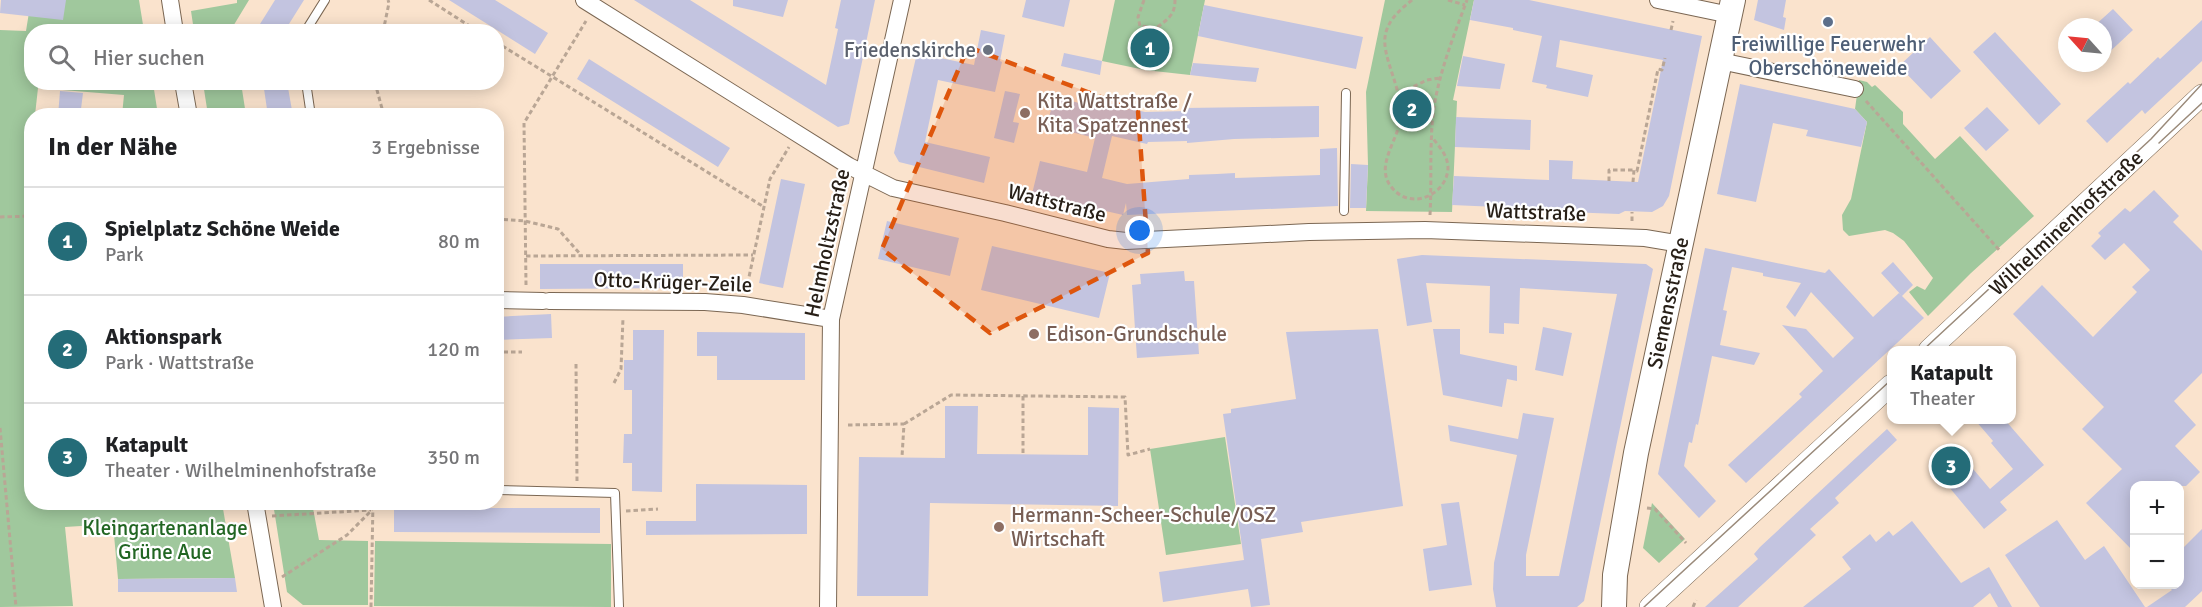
<!DOCTYPE html>
<html lang="de">
<meta charset="utf-8">
<style>
body{margin:0;font-family:Signika,sans-serif;background:#f6f6f6;color:#202124}
.controls{position:absolute;right:18px;bottom:18px;display:grid;overflow:hidden;border-radius:12px;box-shadow:0 3px 15px #0003}
.controls button{width:54px;height:54px;display:grid;place-items:center;padding:0;border:0;border-bottom:2px solid #e0e0e0;background:#fff;color:#202124;font:30px sans-serif}
.compass{position:absolute;left:2058px;top:18px;width:54px;height:54px;border-radius:50%;background:#fff;box-shadow:0 3px 15px #0003;rotate:297deg}
.you{position:absolute;left:1140px;top:231px;width:21px;height:21px;margin:-15px;border:4px solid #fff;border-radius:50%;background:#1a73e8;box-shadow:0 0 0 9px #1a73e833}
.badge{display:grid;place-items:center;width:39px;height:39px;border-radius:50%;background:#246c78;color:#fff;font-size:20px;font-weight:700}
.pin{position:absolute;translate:-50% -50%;border:3px solid #fff;box-shadow:0 2px 6px #0006}
.popup{position:absolute;left:1887px;top:346px;width:129px;height:78px;box-sizing:border-box;display:grid;place-content:center;border-radius:12px;background:#fff;filter:drop-shadow(0 2px 4px #0005);font-size:20px;white-space:nowrap;color:#757577}
.popup b{font-size:22px;color:#202124}
.popup::after{content:'';position:absolute;left:50%;top:100%;margin-left:-12px;border:12px solid transparent;border-top-color:#fff}
.list{margin:0;padding:0;list-style:none}
h2{display:flex;justify-content:space-between;align-items:center;height:78px;margin:0;padding:0 24px;font-size:26px}
h2 small{font-size:20px;font-weight:400;color:#757577}
.list li{display:grid;grid-template-columns:39px 1fr auto;gap:18px;align-items:center;box-sizing:border-box;height:108px;padding:0 24px;border-top:2px solid #e0e0e0}
.list b{display:block;font-size:22px;white-space:nowrap}
.list p{margin:0;font-size:20px;white-space:nowrap;color:#757577}
.list em{font-size:20px;font-style:normal;color:#757577}
.icon{flex:none;width:33px;height:33px;fill:none;stroke:currentColor;stroke-width:2;stroke-linecap:round;stroke-linejoin:round}
.map{position:relative;flex:none;width:2202px;height:607px;overflow:hidden}
.search{position:absolute;background:#fff;box-shadow:0 3px 15px #0003;left:24px;top:24px;width:480px;height:66px;display:flex;align-items:center;gap:15px;box-sizing:border-box;padding:0 21px;border-radius:24px;color:#757577;font-size:22px}
.panel{position:absolute;background:#fff;box-shadow:0 3px 15px #0003;left:24px;top:108px;width:480px;height:402px;border-radius:24px}
.map>svg:first-child{display:block}
</style>
<div class="map">
<svg width="2202" height="607" viewBox="0 0 2202 607">
<rect width="100%" height="100%" fill="#fae3cd"/>
<path fill="#a0c89d" d="M31,0H139L144,31L32,32V82L153,83L158,115H122L124,95L38,88L35,115L32,116V502L222,503L235,578L118,579L113,524L65,527L73,606L0,607V30L26,31Z
M237,0H249L232,28V31H194L191,11L237,3Z
M1115,0H1205L1190,75L1145,70L1102,61Z
M1385,0H1474L1453,100L1457,101L1452,212L1366,211L1368,165L1366,92Z
M1859,80L1867,82L1872,87L1875,85L1903,112V124L1935,159L1960,136L2034,216L1971,273L1928,316L1909,292L1917,286L1925,290L1933,278L1904,241L1893,233L1885,230L1849,236L1843,230L1842,215L1851,199L1867,122L1855,109Z
M203,83H241L246,115H208Z
M1225,437L1241,544L1166,555L1150,449Z
M273,503H312L319,540L368,541V605H303L287,592Z
M1652,503L1685,539L1659,563L1643,548Z
M375,541L611,544V607L374,606Z"/>
<path fill="#c3c4e0" d="M1,0H66L63,20L0,13Z
M275,0H304L284,32H255Z
M449,0H495L548,33L535,54Z
M634,0H690L826,85L838,29L835,28L841,0H875L849,124L838,127Z
M733,0H788L783,17L733,6Z
M1026,0H1070L1064,27L1022,17Z
M1474,0H1529L1702,36L1669,196L1663,206L1652,212L1625,211L1619,214L1541,211L1542,209L1452,205L1454,176L1549,180V160L1573,161L1572,179L1638,182L1663,60L1560,40L1556,67L1593,75L1588,97L1546,88L1547,85L1532,82L1542,36L1513,30V28L1470,20Z
M1758,0H1786L1783,17L1786,18L1784,30L1754,20Z
M1204,5L1363,37L1356,69L1198,36Z
M2113,9L2133,30L2103,58V27H2093Z
M2202,20V61L2145,114L2142,110L2107,143L2086,121L2128,82L2130,84L2158,57L2160,59Z
M981,30L1005,35L1000,61L1002,62L995,92L938,80L925,142L990,157L984,183L899,162L894,153L917,53L974,65Z
M1995,32L2061,104L2039,125L1973,52Z
M1930,37L1961,71L1931,99L1899,66Z
M1064,53L1102,61L1100,75L1061,66Z
M1463,56L1505,64L1500,89L1457,86Z
M589,59L730,148L718,167L577,79Z
M1193,63L1259,68L1256,82L1233,80L1190,75Z
M263,82H287L293,116H268Z
M1740,84L1855,109L1867,122L1861,147L1806,136L1808,130L1773,123L1756,202L1717,194Z
M60,91L83,93L81,109H76L75,116H58Z
M1005,91L1020,94L1013,122L1019,123L1014,143L994,138Z
M1054,97L1092,106V103L1103,105V102L1145,112L1185,111V108L1319,106V137L1234,139L1187,143V141L1148,142L1147,144L1112,136L1102,178L1127,184L1189,179V175L1217,174L1235,173V178L1320,175V149L1337,148L1338,206L1127,215L1126,203L1123,215L1032,194L1040,161L1087,172L1095,138L1047,126Z
M1987,107L2009,130L1986,151L1964,128Z
M1456,117L1531,120L1530,150L1455,147Z
M1351,164L1368,165L1366,208H1350Z
M781,179L805,184L783,288L759,283Z
M2154,190L2179,216L2173,222L2202,251V373L2174,401L2196,425L2175,446L2200,472L2186,486H2134V552L2086,503L2122,469L2082,429L2104,407L2013,314L2042,285L2093,337L2137,292L2132,287L2150,270L2124,243L2105,260L2091,246L2101,236L2098,233L2125,208L2130,212Z
M887,221L959,238L950,276L878,259Z
M992,246L1110,273L1099,318L981,290Z
M1705,248L1825,273L1829,269L1873,317L1899,293L1924,318L1746,483L1728,465L1802,397L1799,394L1823,371L1782,325L1806,329L1833,358L1854,338L1811,292L1795,317L1786,307L1801,283L1763,276V273L1732,267L1723,310L1727,311L1720,345L1760,353L1754,365L1712,356L1698,425L1696,424L1692,443L1689,442L1684,466L1716,501L1699,518L1658,474Z
M1422,255L1646,264L1653,269L1584,601L1577,607H1496L1493,589L1494,563L1517,455L1450,441L1448,425L1518,439L1523,413L1554,418L1526,555V576H1559L1617,294L1520,288L1519,324L1504,323V334L1489,333L1490,286L1426,283L1432,322L1407,326L1397,259Z
M1893,262L1913,285L1902,296L1881,273Z
M540,264H683V288L540,289Z
M1184,271L1185,281H1194L1199,354L1137,358L1132,285L1141,284L1140,274Z
M551,314L552,338L496,340V317Z
M1543,327L1572,333L1563,376L1535,370Z
M1378,329L1403,506L1301,522L1303,532L1261,539L1270,605L1251,607L1248,589L1163,602L1159,572L1244,560L1223,414L1231,413V409L1296,399L1286,332Z
M1433,329H1460V354L1517,366V381L1507,379L1502,407L1443,395Z
M633,330H664L662,492L632,491V463H623L624,434H632V390H624V360H633Z
M697,332L805,333V380H717V356H697Z
M945,406H978L977,454L1088,455V407L1119,408L1118,506L930,503L928,596H857L859,457L945,458Z
M1975,420H2005L2044,465L2000,502L2007,510L1984,529L1929,463L1952,444L1990,489L2013,469L1991,443L1993,441Z
M1887,429L1897,440L1835,498L1839,503L1810,529L1816,535L1738,607H1705L1758,559L1754,554L1760,547Z
M696,484L807,485V534L646,535V521H696Z
M1459,502L1472,585L1429,591L1423,549L1447,545L1441,504Z
M394,508H600V533L394,532Z
M2057,520L2085,560L2104,546L2145,607H2040L2005,555Z
M1912,521L1961,583L1989,567L2012,607H1998L1990,593L1973,607H1803L1851,569L1842,557L1870,534L1876,542L1889,531L1893,536Z
M2202,529V591L2185,607H2147L2172,590L2167,585H2180V551Z
M235,578L237,592H118V579Z"/>
<g fill="none" stroke-linecap="round" stroke-linejoin="round">
<g stroke="#7b6753" stroke-width="10">
<path id="service" d="M305,32L325,0
M306,82L311,116
M1344,211L1346,93
M496,490L615,493L619,607"/>
</g>
<g stroke="#7b6753" stroke-width="18">
<path id="minor" d="M170,0L175,32
M584,0L849,166L893,188L1005,213L1108,239L1126,241L1309,232L1425,230L1645,238L1681,244
M1658,0L1730,15
M1720,61L1855,89
M183,82L189,116
M496,300L543,301
M549,301L705,302L743,305L831,319
M255,502L273,607
M828,607L831,319L902,0"/>
</g>
<g stroke="#7b6753" stroke-width="22">
<path id="tertiary" d="M1929,350L2202,95
M1650,607L1891,385"/>
</g>
<g stroke="#7b6753" stroke-width="26">
<path id="secondary" d="M1614,607L1615,575L1636,453L1733,0"/>
</g>
<path stroke="#b9a695" stroke-width="3" stroke-dasharray="4.5 3" stroke-linecap="butt" d="M429,0L479,32
M1144,0L1138,17L1140,26L1156,28C1168,19 1175,15 1175,0
M1412,0C1401,9 1390,18 1386,32C1379,56 1405,90 1400,121C1396,144 1373,169 1394,190C1413,210 1447,194 1448,168C1448,155 1438,145 1431,136
M1448,0L1465,5
M1671,30L1673,21
M383,32L389,3L388,0
M496,42L764,207
M377,82V90L384,116
M1400,93L1427,80L1440,78
M1866,101L2001,252
M1609,181V170H1634
M1633,182L1634,170L1637,171L1658,69L1662,70L1665,58
M1430,215C1432,179 1429,143 1434,107C1440,70 1454,35 1467,0
M0,217L32,216
M496,219L525,221L558,229L581,255
M1632,221V212
M526,256L753,255
M526,285L524,123L586,21
M746,291L770,179L789,147
M496,352H522
M576,364L577,481
M614,383L621,369L623,318
M1023,396V454
M904,424L951,395L1125,397L1128,455L1150,449
M848,425L904,424L902,457
M0,428L16,607
M1647,508L1655,509L1686,543
M626,511L658,509
M272,516L371,510
M282,577L347,535L372,510
M371,607L373,502
M1693,607L1696,600"/>
<use href="#service" stroke="#fff" stroke-width="8"/>
<use href="#minor" stroke="#fff" stroke-width="16"/>
<use href="#tertiary" stroke="#fff" stroke-width="21"/>
<use href="#secondary" stroke="#fff" stroke-width="24"/>
<path stroke="#9a8a7a" stroke-width="1.5" d="M2159,143L2202,103
M1923,350L2151,139L2202,84
M1644,607L1891,380"/>
</g>
<path fill="#de560d" fill-opacity="0.2" stroke="#de560d" stroke-width="4.5" stroke-dasharray="12 8" stroke-linejoin="round" d="M968,47L1138,111L1148,253L990,333L882,249Z"/>
<circle fill="#5c6f8a" stroke="#fff" stroke-width="2" cx="1828" cy="22" r="6"/>
<circle fill="#6b7280" stroke="#fff" stroke-width="2" cx="988" cy="50" r="6"/>
<g fill="#8d6e63" stroke="#fff" stroke-width="2">
<circle cx="1025" cy="113" r="6"/>
<circle cx="1034" cy="334" r="6"/>
<circle cx="999" cy="527" r="6"/>
</g>
<g text-anchor="middle" stroke-width="4.5" stroke-linejoin="round" paint-order="stroke">
<g font-size="21" fill="#4e5e75" stroke="#fff">
<text x="1828" y="51">Freiwillige Feuerwehr<tspan x="1828" dy="24">Oberschöneweide</tspan></text>
</g>
<g font-size="21" fill="#5b616d" stroke="#fff" text-anchor="end">
<text x="976" y="57">Friedenskirche</text>
</g>
<g font-size="21" fill="#785e54" stroke="#fff" text-anchor="start">
<text x="1037" y="108">Kita Wattstraße /<tspan x="1037" dy="24">Kita Spatzennest</tspan></text>
<text x="1046" y="341">Edison-Grundschule</text>
<text x="1011" y="522">Hermann-Scheer-Schule/OSZ<tspan x="1011" dy="24">Wirtschaft</tspan></text>
</g>
<g font-size="21" fill="#271f17" stroke="#fff">
<text transform="translate(1057 203) rotate(14)" y="7">Wattstraße</text>
<text transform="translate(1536 212) rotate(2)" y="7">Wattstraße</text>
<text transform="translate(2066 223) rotate(-43)" y="7">Wilhelminenhofstraße</text>
<text transform="translate(827 243) rotate(-78)" y="7">Helmholtzstraße</text>
<text transform="translate(673 282) rotate(2)" y="7">Otto-Krüger-Zeile</text>
<text transform="translate(1668 303) rotate(-78)" y="7">Siemensstraße</text>
</g>
<g font-size="21" fill="#226623" stroke="#fff">
<text x="165" y="535">Kleingartenanlage<tspan x="165" dy="24">Grüne Aue</tspan></text>
</g>
</g>
</svg>
<div class="controls">
<button>+</button>
<button>−</button>
</div>
<svg class="compass" viewBox="-18 -18 36 36"><path d="M0-13l5 13h-10z" fill="#e53935"/><path d="M0 13l5-13h-10z" fill="#757577"/></svg>
<div class="you"></div>
<div class="pin badge" style="left:1150px;top:48px">1</div>
<div class="pin badge" style="left:1412px;top:109px">2</div>
<div class="pin badge" style="left:1951px;top:466px">3</div>
<div class="popup"><b>Katapult</b>Theater</div>
<div class="search"><svg class="icon" aria-label="search" viewBox="0 0 24 24"><circle cx="10" cy="10" r="6"/><path d="M15 15l6 6"/></svg>Hier suchen</div>
<section class="panel">
<h2>In der Nähe<small>3 Ergebnisse</small></h2>
<ul class="list">
<li><span class="badge">1</span><div><b>Spielplatz Schöne Weide</b><p>Park</p></div><em>80 m</em></li>
<li><span class="badge">2</span><div><b>Aktionspark</b><p>Park · Wattstraße</p></div><em>120 m</em></li>
<li><span class="badge">3</span><div><b>Katapult</b><p>Theater · Wilhelminenhofstraße</p></div><em>350 m</em></li>
</ul>
</section>
</div>
